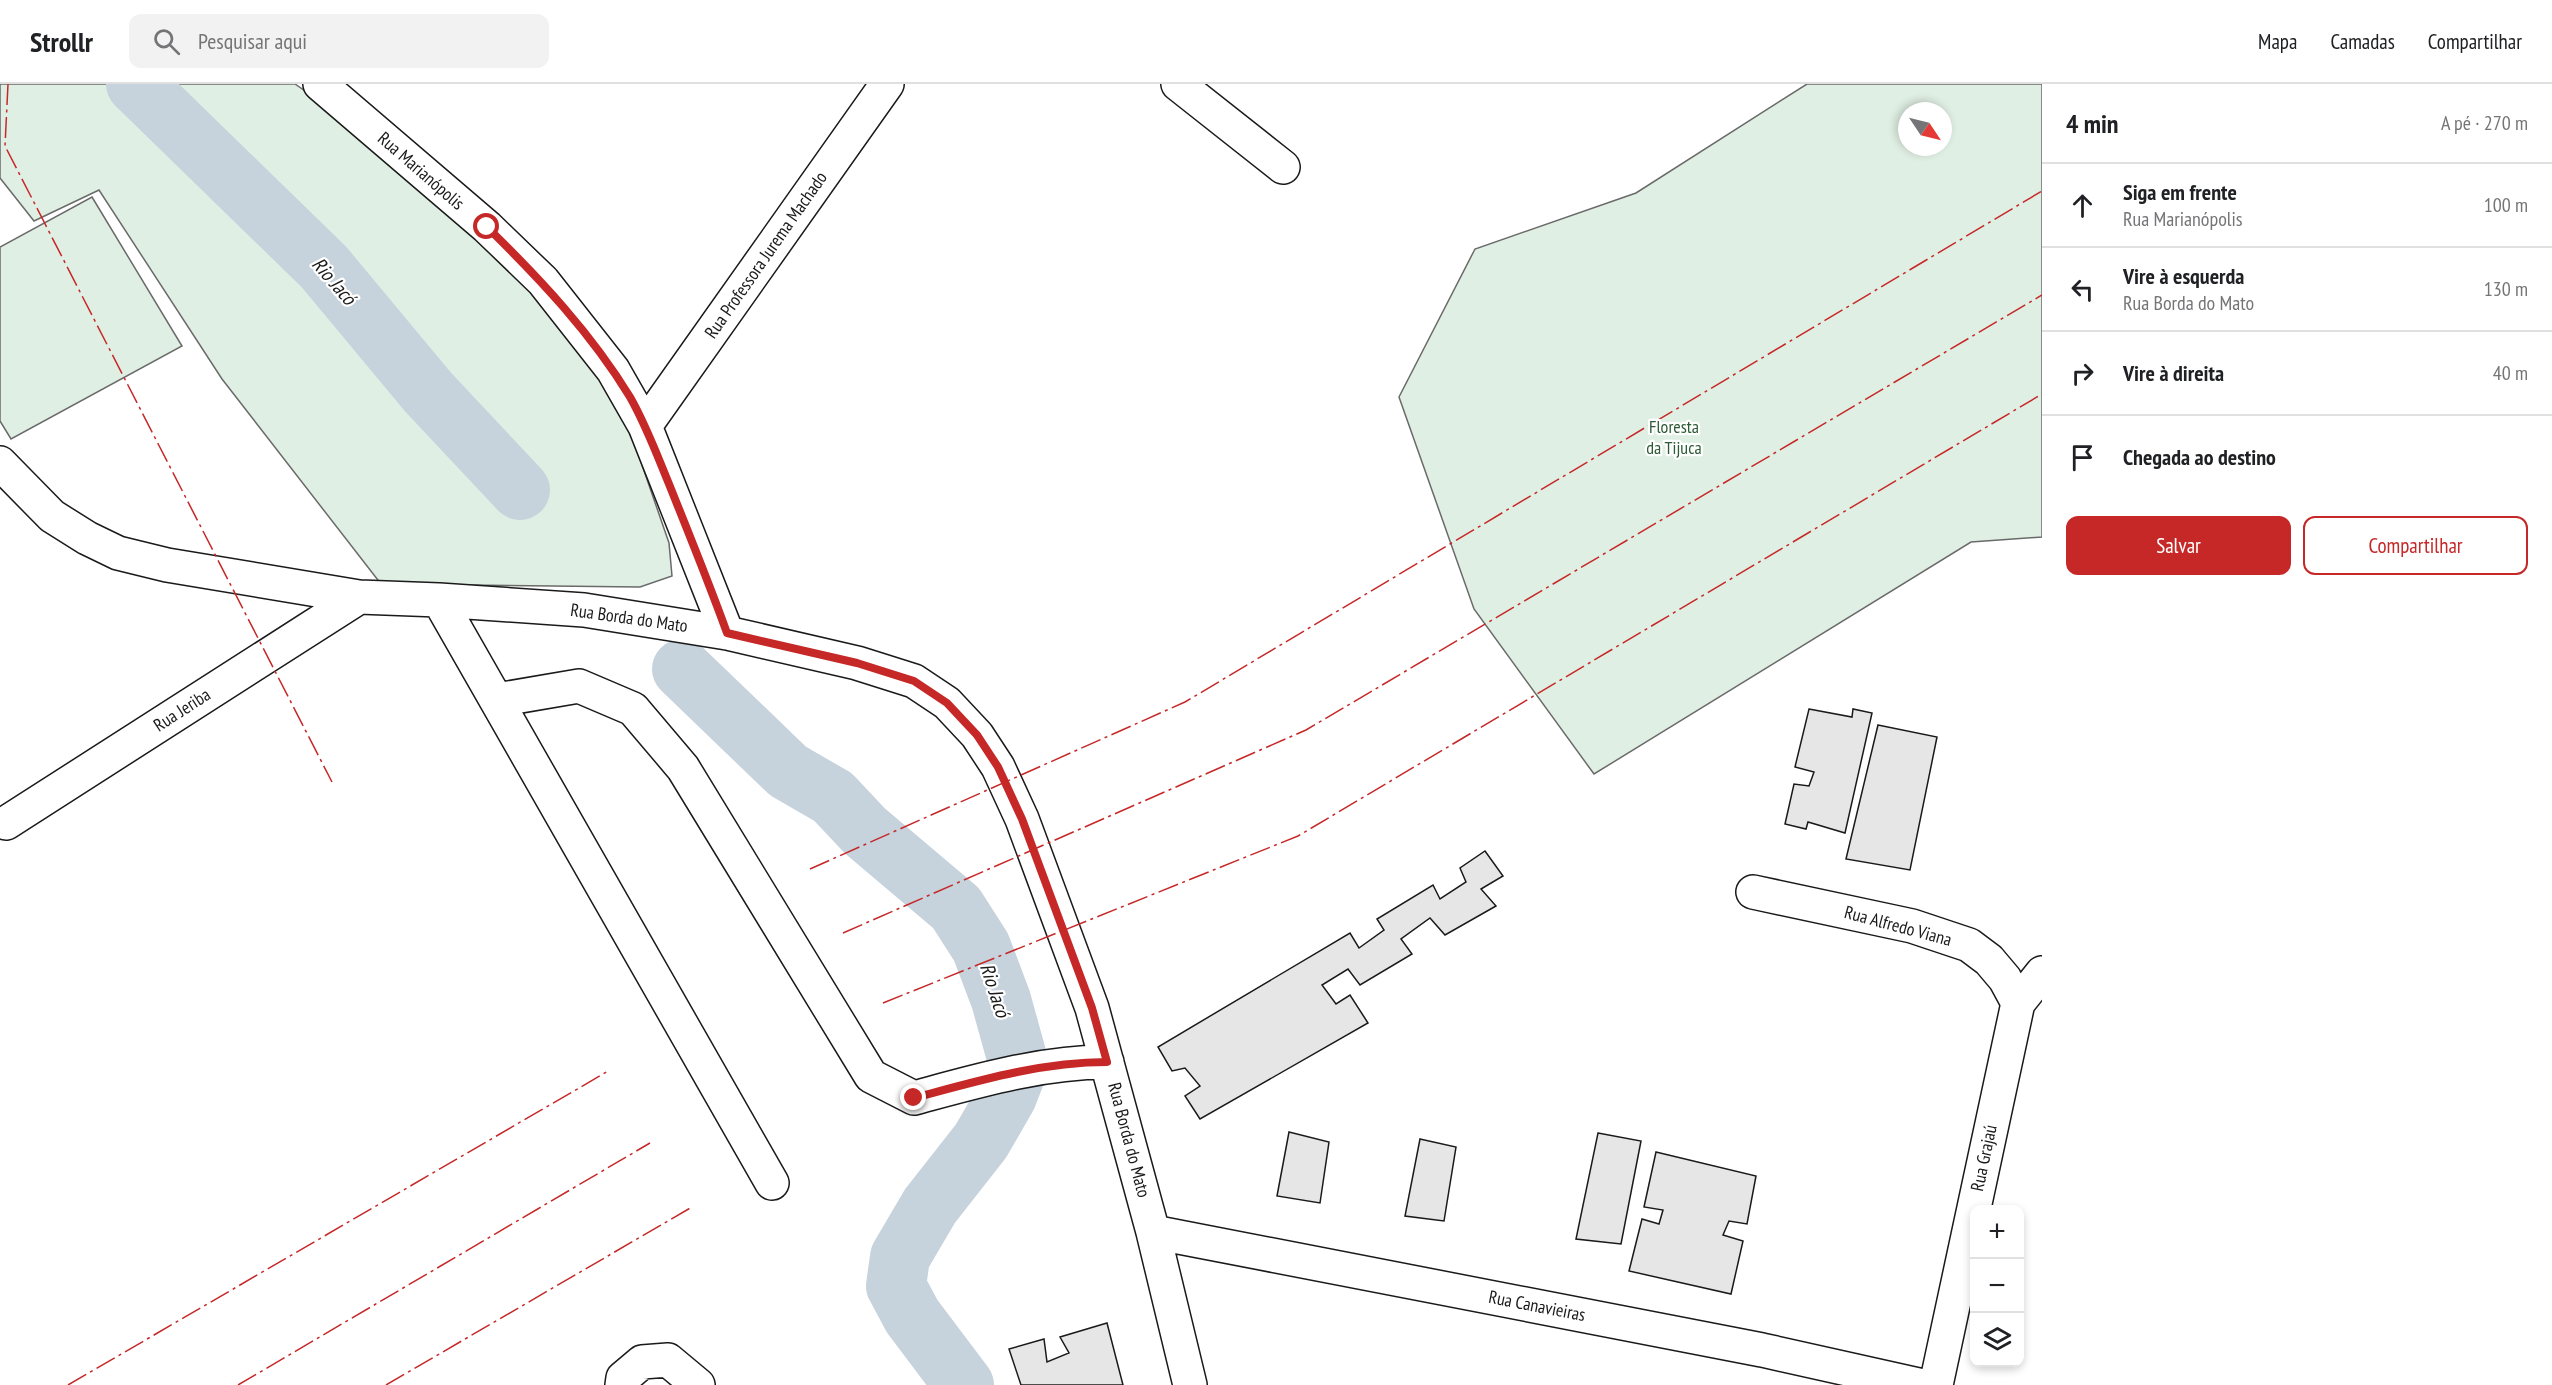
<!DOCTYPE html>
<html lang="pt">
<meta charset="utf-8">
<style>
body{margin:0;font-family:"PT Sans Narrow",sans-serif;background:#f2f2f2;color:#202124}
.controls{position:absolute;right:18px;bottom:18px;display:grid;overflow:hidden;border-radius:12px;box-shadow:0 3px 9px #0003}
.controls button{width:54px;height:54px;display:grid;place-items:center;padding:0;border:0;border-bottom:2px solid #e0e0e0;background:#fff;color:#202124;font:30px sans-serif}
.compass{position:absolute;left:1898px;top:18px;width:54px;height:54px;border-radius:50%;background:#fff;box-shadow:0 3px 9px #0003;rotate:125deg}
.stop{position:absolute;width:18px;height:18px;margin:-14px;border:4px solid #c62828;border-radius:50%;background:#fff}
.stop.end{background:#c62828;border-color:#fff;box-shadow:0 2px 6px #0008}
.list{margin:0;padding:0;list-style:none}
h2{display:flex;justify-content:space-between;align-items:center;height:78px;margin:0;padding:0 24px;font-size:26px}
h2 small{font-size:20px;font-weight:400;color:#757577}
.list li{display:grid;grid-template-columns:39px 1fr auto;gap:18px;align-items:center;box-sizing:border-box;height:84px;padding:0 24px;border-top:2px solid #e0e0e0}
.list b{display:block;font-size:22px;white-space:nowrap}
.list p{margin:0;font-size:20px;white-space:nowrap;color:#757577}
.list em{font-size:20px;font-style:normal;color:#757577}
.actions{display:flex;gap:12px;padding:18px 24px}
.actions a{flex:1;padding:14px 0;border:2px solid #c62828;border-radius:12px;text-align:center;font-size:21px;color:#c62828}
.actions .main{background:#c62828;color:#fff}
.icon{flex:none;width:33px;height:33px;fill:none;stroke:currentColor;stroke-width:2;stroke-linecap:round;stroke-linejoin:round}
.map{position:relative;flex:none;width:2042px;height:1301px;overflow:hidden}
header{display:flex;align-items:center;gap:36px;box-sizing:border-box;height:84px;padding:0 30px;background:#fff;border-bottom:2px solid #e0e0e0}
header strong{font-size:28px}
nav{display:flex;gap:33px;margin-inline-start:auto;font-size:21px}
.search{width:420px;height:54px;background:#f2f2f2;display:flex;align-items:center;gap:15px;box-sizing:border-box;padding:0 21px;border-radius:12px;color:#757577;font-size:22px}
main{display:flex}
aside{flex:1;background:#fff}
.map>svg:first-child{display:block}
</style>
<header>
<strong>Strollr</strong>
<div class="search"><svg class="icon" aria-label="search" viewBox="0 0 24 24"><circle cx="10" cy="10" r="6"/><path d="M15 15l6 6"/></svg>Pesquisar aqui</div>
<nav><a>Mapa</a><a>Camadas</a><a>Compartilhar</a></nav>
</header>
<main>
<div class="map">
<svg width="2042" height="1301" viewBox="0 0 2042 1301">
<rect width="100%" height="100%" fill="#fff"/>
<path fill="#e0efe3" stroke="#6a6a6a" stroke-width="1.5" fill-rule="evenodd" d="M0,0H295L384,62L521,186L622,323L669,459L672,492L640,503L381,500L222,295L99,106L34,137L0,94Z
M1807,0H2042V453L1971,458L1594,690L1474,525L1399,313L1475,165L1636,109ZM1907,27H1943V63H1907Z
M92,113L182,262L11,355L0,337V163Z"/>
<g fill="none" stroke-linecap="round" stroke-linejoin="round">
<path stroke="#c6d2dc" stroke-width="60" d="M136,0L324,183L428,308L520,406
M682,585L788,687L833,713L865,747L956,824L981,863L1001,916L1019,981L1007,1012L981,1057L930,1122L900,1173L896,1202L912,1232L964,1301"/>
</g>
<path fill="#e6e6e6" stroke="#1a1a1a" stroke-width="1.5" d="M1809,625L1852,633L1853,625L1872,629L1845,749L1808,738L1806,745L1785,740L1794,700L1809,702L1814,688L1795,683Z
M1878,641L1937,653L1910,786L1846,775Z
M1485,767L1503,792L1481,805L1496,822L1445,851L1430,834L1401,855L1412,870L1360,901L1348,885L1322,901L1336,920L1350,911L1368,939L1200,1035L1185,1012L1200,1002L1185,984L1172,987L1158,963L1350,849L1359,864L1384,846L1377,835L1433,801L1440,815L1466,798L1460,784Z
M1289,1048L1329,1058L1320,1119L1277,1112Z
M1598,1049L1641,1057L1621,1160L1576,1155Z
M1420,1055L1456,1063L1444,1137L1405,1132Z
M1656,1068L1756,1092L1747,1140L1729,1137L1723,1151L1743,1157L1731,1210L1629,1187L1642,1135L1659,1140L1663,1126L1644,1123Z
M1107,1239L1123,1301H1021L1009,1265L1044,1255L1047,1278L1069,1269L1060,1253Z"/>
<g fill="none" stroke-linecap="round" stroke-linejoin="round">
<g stroke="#1a1a1a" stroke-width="36">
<path id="minor" d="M320,0L487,143L543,197L613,286L645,342L727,549
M1178,0L1283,83
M645,342L887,0
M0,379L52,432L87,454L118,469L167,481L359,513L439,516L584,526L727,549L857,579L914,597L947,619L977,651L998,683L1022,735L1092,924L1153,1148L1190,1301
M439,516L772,1099
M497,616L579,602L633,625L683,684L871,992L914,1014C977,997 1041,978 1107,978
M6,739L359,513
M1753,808L1912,842L1969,861L1989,876L2005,895L2018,919
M1153,1148L1762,1266L1919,1301
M622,1301L623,1294L642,1278L668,1276L698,1301
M1936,1301L2018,919L2042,889"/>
</g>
<use href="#minor" stroke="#fff" stroke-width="33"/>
<path stroke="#c62828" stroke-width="1.5" stroke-dasharray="21 4.5 3 4.5" stroke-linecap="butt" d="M8,0L5,62L332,698
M810,785L1185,618L2042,107
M843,849L1306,646L2042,211
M883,919L1298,752L2042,310
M68,1301L610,986
M238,1301L650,1059
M386,1301L692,1123"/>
</g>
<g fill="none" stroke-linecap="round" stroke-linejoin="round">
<path stroke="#c62828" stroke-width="8" d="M487,143C540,195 591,249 630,313C646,341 657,371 669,400C689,450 709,499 727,549L857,579L914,597L947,619L977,651L998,683L1022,735L1092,924L1107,978C1041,978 977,997 914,1014"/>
</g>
<g text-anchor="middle" stroke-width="4.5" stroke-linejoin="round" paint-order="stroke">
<g font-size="18" fill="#1a1a1a" stroke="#fff">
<text transform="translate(421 87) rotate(41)" y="6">Rua Marianópolis</text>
<text transform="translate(766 171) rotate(-55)" y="6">Rua Professora Jurema Machado</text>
<text transform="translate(629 534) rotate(8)" y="6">Rua Borda do Mato</text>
<text transform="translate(182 626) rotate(-33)" y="6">Rua Jeriba</text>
<text transform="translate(1898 842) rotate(15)" y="6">Rua Alfredo Viana</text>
<text transform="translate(1129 1056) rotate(75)" y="6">Rua Borda do Mato</text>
<text transform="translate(1984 1074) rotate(-78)" y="6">Rua Grajaú</text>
<text transform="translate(1537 1222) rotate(11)" y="6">Rua Canavieiras</text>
</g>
<g font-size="18" fill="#2b5a34" stroke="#fff">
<text x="1674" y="349">Floresta<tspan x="1674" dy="21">da Tijuca</tspan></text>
</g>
<g font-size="20" font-style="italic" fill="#1a1a1a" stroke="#fff">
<text transform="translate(334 197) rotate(49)" y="7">Rio Jacó</text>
<text transform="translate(995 906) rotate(72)" y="7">Rio Jacó</text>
</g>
</g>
</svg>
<div class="controls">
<button>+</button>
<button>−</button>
<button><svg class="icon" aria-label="layers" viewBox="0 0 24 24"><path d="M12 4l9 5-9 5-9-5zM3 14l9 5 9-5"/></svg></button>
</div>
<svg class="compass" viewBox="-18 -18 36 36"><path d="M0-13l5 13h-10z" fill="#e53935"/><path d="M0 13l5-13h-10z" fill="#757577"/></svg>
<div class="stop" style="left:487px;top:143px"></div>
<div class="stop end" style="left:914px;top:1014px"></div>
</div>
<aside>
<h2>4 min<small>A pé · 270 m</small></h2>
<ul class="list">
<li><svg class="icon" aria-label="ahead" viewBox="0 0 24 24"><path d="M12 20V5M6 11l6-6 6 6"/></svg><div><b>Siga em frente</b><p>Rua Marianópolis</p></div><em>100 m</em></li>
<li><svg class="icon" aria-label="left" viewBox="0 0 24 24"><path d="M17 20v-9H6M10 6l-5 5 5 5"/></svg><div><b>Vire à esquerda</b><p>Rua Borda do Mato</p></div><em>130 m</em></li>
<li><svg class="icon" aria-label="right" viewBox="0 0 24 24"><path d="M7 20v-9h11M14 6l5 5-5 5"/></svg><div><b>Vire à direita</b></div><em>40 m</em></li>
<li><svg class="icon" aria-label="arrive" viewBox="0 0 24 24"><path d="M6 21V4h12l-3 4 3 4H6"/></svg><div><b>Chegada ao destino</b></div></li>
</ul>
<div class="actions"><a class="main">Salvar</a><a>Compartilhar</a></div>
</aside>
</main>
